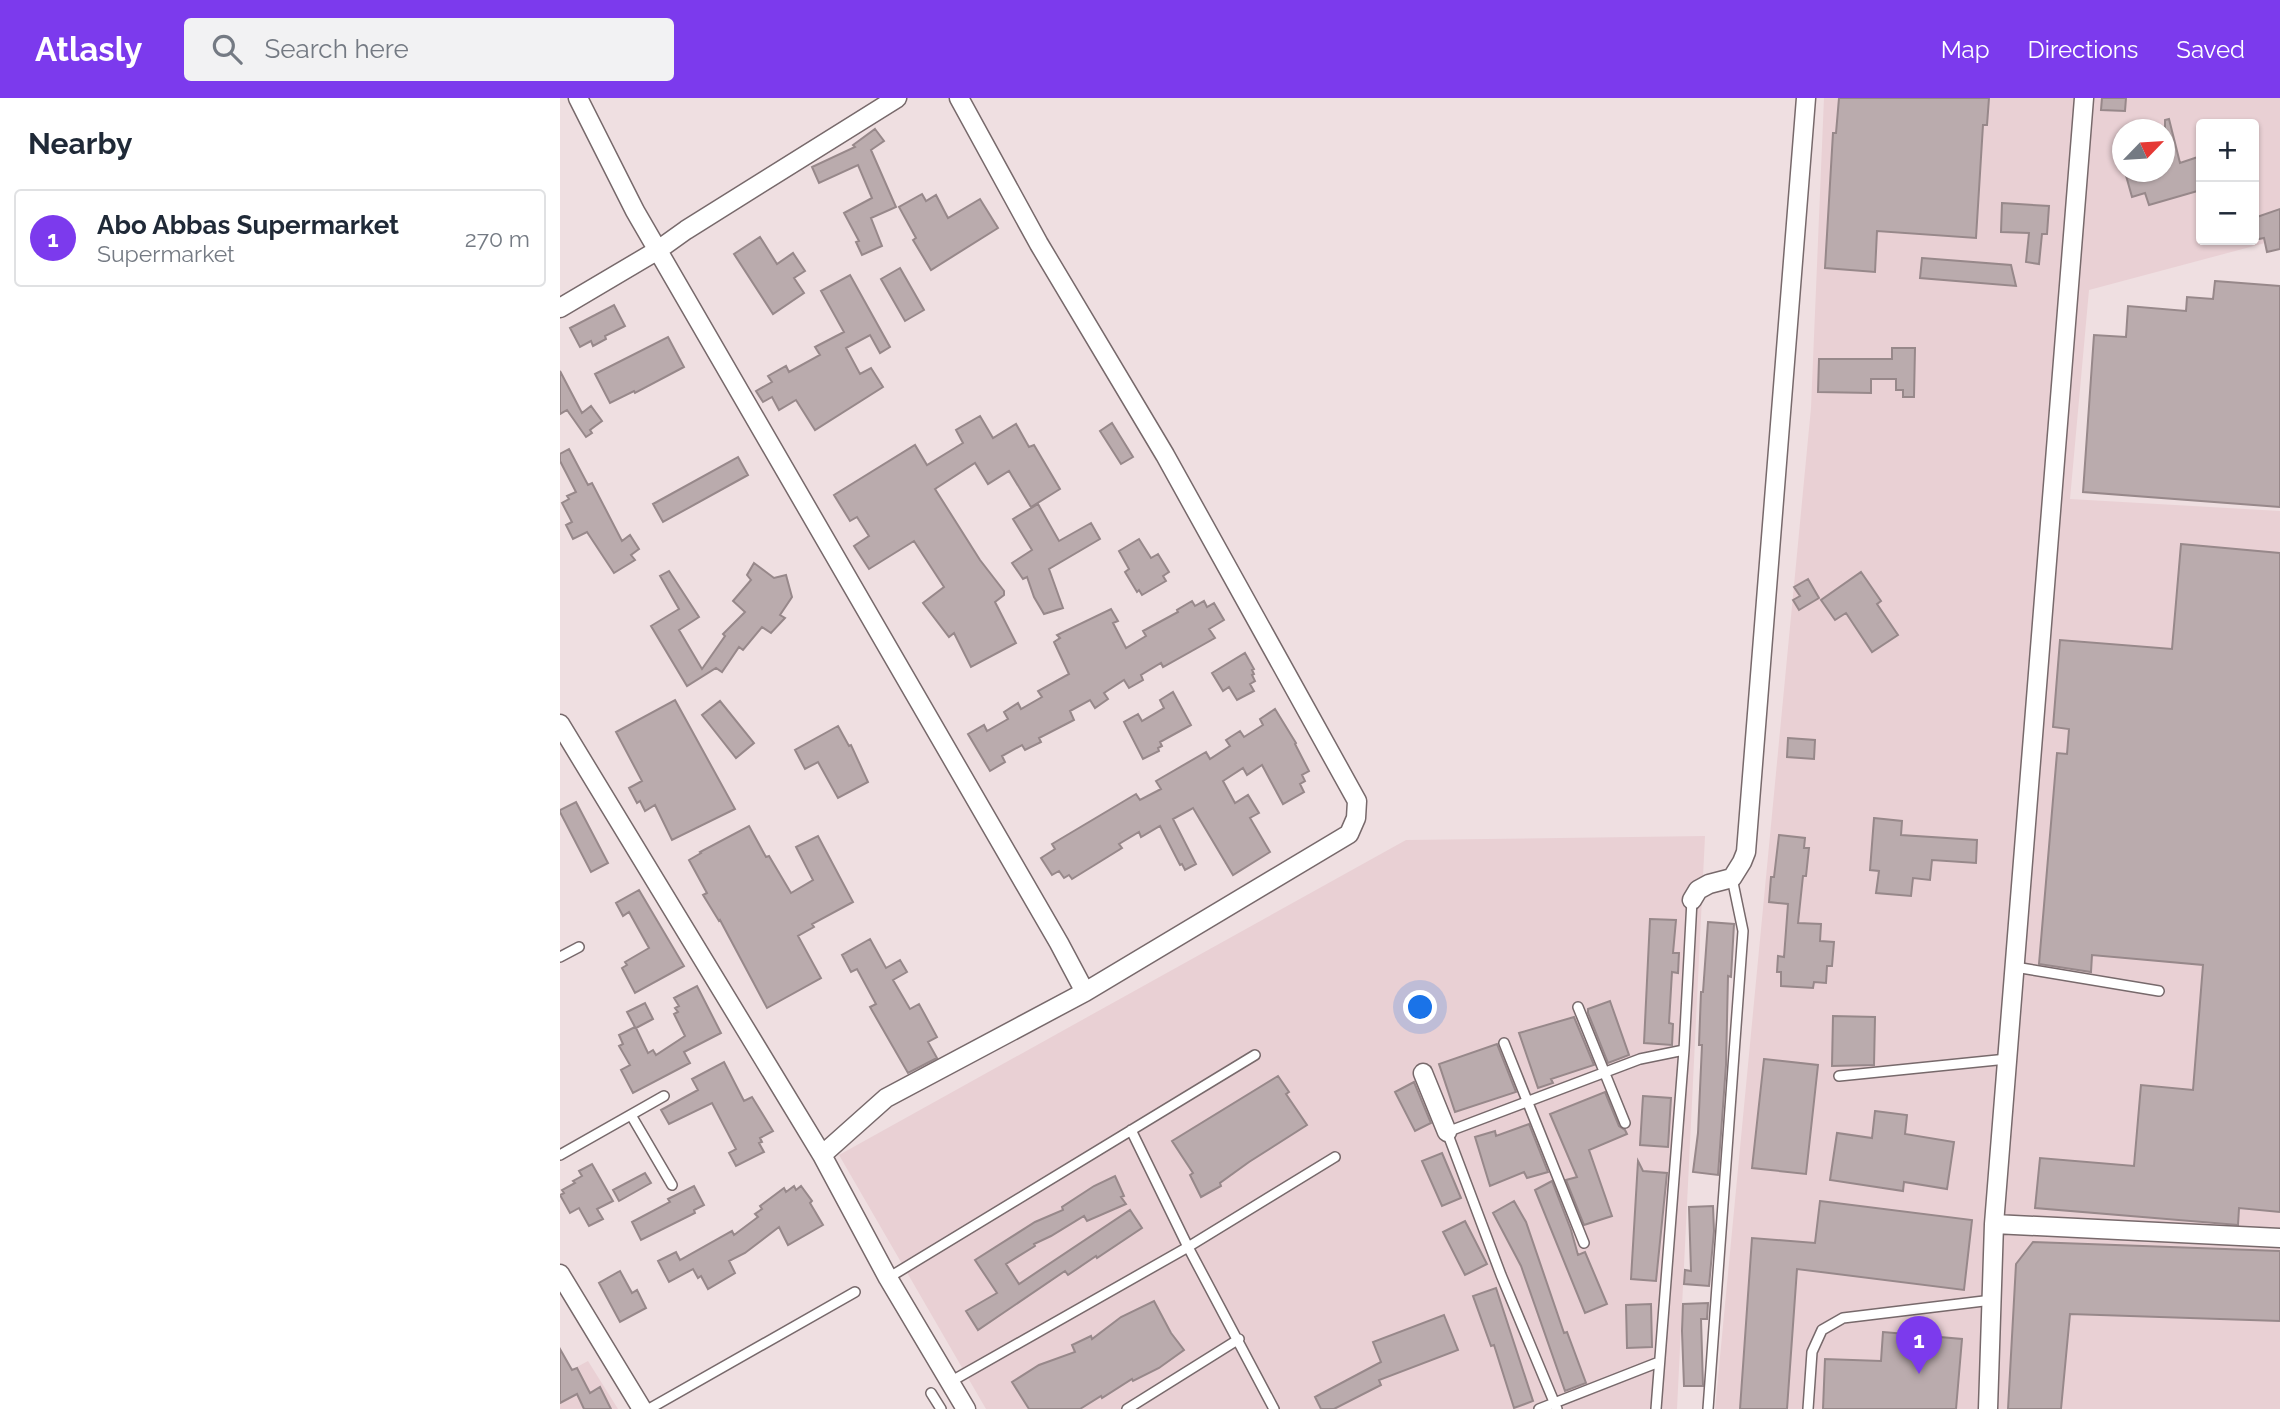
<!DOCTYPE html>
<meta charset="utf-8">
<style>
body{margin:0;font-family:Raleway,sans-serif;background:#f2f2f3;color:#1f2937}
.controls{position:absolute;right:21px;top:21px;display:grid;overflow:hidden;border-radius:7px;box-shadow:0 2px 5px #0004}
.controls button{width:63px;height:63px;display:grid;place-items:center;padding:0;border:0;border-bottom:2px solid #e0e1e3;background:#fff;color:#1f2937;font:35px sans-serif}
.compass{position:absolute;left:1552px;top:21px;width:63px;height:63px;border-radius:50%;background:#fff;box-shadow:0 2px 5px #0004;rotate:65deg}
.you{position:absolute;left:861px;top:910px;width:24px;height:24px;margin:-18px;border:5px solid #fff;border-radius:50%;background:#1a73e8;box-shadow:0 0 0 10px #1a73e833}
.badge{display:grid;place-items:center;width:46px;height:46px;border-radius:50%;background:#7c3aed;color:#fff;font-size:23px;font-weight:700}
.pin{position:absolute;translate:-50% -58px;filter:drop-shadow(0 2px 4px #0008)}
.pin::after{content:'';position:absolute;top:37px;width:24px;height:21px;background:inherit;clip-path:polygon(0 0,100% 0,50% 100%)}
.list{margin:0;padding:0;list-style:none}
h2{display:flex;justify-content:space-between;align-items:center;height:91px;margin:0;padding:0 28px;font-size:30px}
h2 small{font-size:23px;font-weight:400;color:#747a83}
.list li{display:grid;grid-template-columns:46px 1fr auto;gap:21px;align-items:center;box-sizing:border-box;height:98px;margin:0 14px 14px;padding:0 14px;border:2px solid #e0e1e3;border-radius:7px}
.list b{display:block;font-size:26px;white-space:nowrap}
.list p{margin:0;font-size:23px;white-space:nowrap;color:#747a83}
.list em{font-size:23px;font-style:normal;color:#747a83}
.icon{flex:none;width:38px;height:38px;fill:none;stroke:currentColor;stroke-width:2;stroke-linecap:round;stroke-linejoin:round}
.map{position:relative;flex:none;width:1720px;height:1311px;overflow:hidden}
header{display:flex;align-items:center;gap:42px;box-sizing:border-box;height:98px;padding:0 35px;background:#7c3aed;color:#fff}
header strong{font-size:33px}
nav{display:flex;gap:38px;margin-inline-start:auto;font-size:24px}
.search{width:490px;height:63px;background:#f2f2f3;display:flex;align-items:center;gap:18px;box-sizing:border-box;padding:0 24px;border-radius:7px;color:#747a83;font-size:26px}
main{display:flex}
aside{flex:1;background:#fff}
.map>svg:first-child{display:block}
</style>
<header>
<strong>Atlasly</strong>
<div class="search"><svg class="icon" aria-label="search" viewBox="0 0 24 24"><circle cx="10" cy="10" r="6"/><path d="M15 15l6 6"/></svg>Search here</div>
<nav><a>Map</a><a>Directions</a><a>Saved</a></nav>
</header>
<main>
<aside>
<h2>Nearby<small></small></h2>
<ul class="list">
<li><span class="badge">1</span><div><b>Abo Abbas Supermarket</b><p>Supermarket</p></div><em>270 m</em></li>
</ul>
</aside>
<div class="map">
<svg width="1720" height="1311" viewBox="0 0 1720 1311">
<rect width="100%" height="100%" fill="#efdfe1"/>
<path fill="#e9d0d4" fill-rule="evenodd" d="M1264,0H1720V141L1529,192L1510,401L1720,413V1311H1155L1251,310ZM1641,26H1694V142H1641ZM1562,32H1604V74H1562Z
M1145,738L1117,1311H426L279,1057L846,742Z
M28,1263L58,1311H0V1278Z"/>
<path fill="#baabad" stroke="#97888a" stroke-width="2" d="M1279,0H1429L1427,27H1423L1416,140L1317,133L1315,174L1265,170L1273,35H1276Z
M1542,0H1566L1565,13L1541,12Z
M1609,21L1620,65L1641,58V92L1589,107L1585,95L1572,99L1565,74H1605V22Z
M315,31L324,43L311,52L336,109L311,120L322,148L302,157L296,144L299,143L284,115L312,100L298,67L259,85L252,69L295,49L293,47Z
M362,96L366,103L376,97L388,120L420,101L438,130L371,172L353,142L356,140L339,109Z
M1442,105L1489,108L1487,136H1482L1479,166L1466,164L1469,135L1441,134Z
M1720,111V151L1707,154L1704,140L1694,142V120Z
M200,139L217,166L233,155L245,173L234,180L244,195L213,216L174,156Z
M1362,160L1451,167L1456,188L1360,180Z
M340,170L364,212L345,223L321,181Z
M290,177L330,249L320,255L310,237L286,250L300,276L311,270L323,289L255,332L236,302L219,312L212,299L203,304L196,293L212,284L208,278L226,268L229,274L260,257L255,249L284,234L261,193Z
M1655,183L1720,188V409L1523,394L1534,237L1566,239L1568,208L1626,213L1627,199L1653,201Z
M54,207L65,228L45,238L46,241L33,248L31,243L20,249L10,230Z
M108,239L124,269L75,295L74,293L50,305L35,276Z
M1332,250H1355L1354,299H1343V292H1336V281H1311V295L1258,294L1259,261H1332Z
M0,273L22,315L31,308L42,323L30,332L32,335L26,339L7,312L0,316Z
M420,318L433,340L456,326L469,349L474,347L500,391L471,409L449,373L428,386L415,365L375,391L420,462L444,493V497L435,504L456,545L411,569L394,535L389,539L363,505L384,489L354,443L309,471L294,448L309,438L297,419L290,423L274,397L355,347L367,367L403,345L396,332Z
M552,325L573,359L561,366L540,333Z
M9,351L28,387L32,385L62,443L70,437L79,451L71,457L75,462L54,475L27,434L13,441L6,427L12,424L2,405L9,401L7,398L16,394L0,363V356Z
M178,359L188,377L103,424L93,406Z
M478,406L499,443L531,425L540,441L489,471L503,510L484,516L474,499L467,479L463,481L452,465L472,452L453,421Z
M579,441L591,460L598,456L609,474L603,478L606,483L582,497L579,492L577,494L565,474L569,471L559,453Z
M1621,446L1720,455V1114L1679,1110L1678,1127L1475,1110L1480,1060L1574,1068L1581,987L1633,992L1643,867L1532,857L1531,874L1479,866L1497,655L1507,656L1509,631L1493,629L1500,542L1612,551Z
M194,465L214,480L226,477L232,499L220,517L225,520L211,535L202,529L183,552L179,549L162,574L156,570L127,588L91,528L119,511L100,478L109,473L139,519L119,532L142,571L165,538L163,536L185,514L173,503L191,482L187,477Z
M1301,474L1321,503L1317,506L1338,537L1312,554L1286,515L1275,522L1261,502Z
M1248,481L1259,500L1239,512L1233,502L1240,498L1234,489Z
M632,503L635,508L644,503L647,509L654,505L664,522L649,531L655,540L603,569L601,565L581,577L583,582L569,590L564,582L544,595L548,601L535,610L530,602L510,613L514,622L479,640L481,644L465,652L462,647L442,658L445,664L430,673L408,636L424,627L427,633L448,621L444,614L458,605L461,611L482,599L478,593L509,576L494,544L500,540L497,537L551,511L558,523L553,525L566,550L586,538L583,533L618,514L617,512Z
M685,555L694,571L692,572L694,576L692,577L695,583L690,586L694,593L677,602L669,589L663,593L652,575Z
M613,594L631,627L600,644L602,648L598,650L599,653L583,661L564,624L578,616L582,623L604,610L600,602Z
M115,602L175,711L112,742L95,707L85,713L80,703L77,705L69,690L82,683L56,634Z
M160,603L194,645L176,660L142,617Z
M715,611L736,645L735,646L749,673L742,677L745,683L740,686L744,694L723,706L702,667L687,677L683,670L663,683L675,705L688,697L699,715L690,720L710,754L673,777L633,710L613,721L636,766L625,772L622,766L620,767L600,728L581,739L579,734L559,746L562,750L512,781L509,777L504,780L499,773L492,777L481,760L495,751L492,746L576,696L580,702L601,691L596,683L646,654L650,661L670,648L666,642L680,633L684,639L703,627L700,621Z
M278,628L289,648L291,647L308,684L278,700L258,664L245,671L235,652Z
M1228,640L1255,642L1254,661L1227,659Z
M16,704L48,765L31,774L0,714V712Z
M1314,720L1342,723L1341,737L1417,742L1416,765L1372,762L1370,782L1353,780L1351,798L1316,795L1319,773L1310,772Z
M189,728L206,759L209,758L231,795L253,782L236,749L258,738L293,804L252,826L254,829L238,838L261,880L207,910L160,822L159,823L143,797L147,795L129,762L141,755L140,754Z
M1219,737L1245,740L1244,750H1249L1246,778H1243L1238,825L1261,826L1260,843L1274,844L1272,868H1267L1266,885L1254,884L1253,890L1221,888V874H1217L1218,858L1224,859L1228,806L1209,804L1211,779H1214Z
M79,792L124,868L75,895L62,870L67,867L65,864L89,850L69,814L63,818L56,805Z
M1090,821L1116,822L1113,855H1119L1118,875L1112,874L1109,925L1113,926L1112,947L1084,945Z
M1148,824L1174,826L1171,879L1168,878L1166,967L1158,1077L1133,1074L1138,1035L1142,947H1139L1141,894H1143Z
M310,841L326,870L340,862L347,874L333,882L350,911L359,906L377,939L368,944L377,960L348,975L310,909L316,906L297,871L291,874L282,857Z
M137,888L161,935L124,954L130,965L73,995L61,972L70,967L59,948L63,946L59,937L75,929L67,914L85,905L93,921L76,930L88,955L93,952L96,957L125,938L114,916L118,914L115,910L119,908L114,900Z
M1050,903L1069,957L1048,965L1028,915V911Z
M1273,918L1315,919L1314,967L1272,968Z
M1014,919L1034,967L991,981L993,985L978,990L959,935Z
M937,946L956,994L895,1014L879,966Z
M1204,961L1258,967L1246,1076L1192,1070Z
M164,964L184,1003L192,999L213,1033L200,1040L202,1044L199,1045L204,1054L176,1068L169,1055L176,1051L152,1005L109,1026L101,1012L138,992L132,981Z
M718,978L729,994L726,996L747,1027L689,1064L660,1085L661,1088L641,1099L630,1077L633,1075L612,1043Z
M854,984L871,1025L855,1033L835,994Z
M1045,994L1059,1028L1065,1032L1067,1036L1029,1052L1052,1118L1024,1127L1006,1082L1017,1079L990,1016Z
M1083,998L1111,1000L1108,1049L1080,1047Z
M1315,1013L1347,1017L1345,1036L1394,1044L1387,1091L1344,1084L1343,1093L1270,1082L1277,1035L1312,1040Z
M969,1026L988,1074L967,1080L964,1074L930,1088L915,1039L935,1033L936,1038Z
M882,1055L901,1100L882,1108L862,1063Z
M1078,1063L1083,1073L1107,1075L1096,1183L1071,1181Z
M32,1066L53,1103L37,1111L43,1121L29,1128L19,1110L10,1115L0,1097L4,1095L2,1092L15,1085L13,1083L22,1078L19,1073Z
M85,1075L91,1085L59,1103L53,1092Z
M555,1078L564,1098L561,1099L566,1106L527,1123L524,1118L491,1138L474,1146L475,1148L446,1166L459,1186L570,1112L582,1130L537,1160L536,1158L508,1177L505,1173L418,1232L406,1213L437,1195L415,1162L475,1124L503,1112L502,1109L534,1088Z
M992,1083L1011,1132L1018,1157L1025,1154L1047,1206L1025,1215L975,1092Z
M134,1088L144,1107L134,1112L135,1115L81,1142L72,1124L110,1104L108,1101Z
M234,1088L236,1092L241,1088L252,1103L250,1105L263,1127L228,1147L219,1129L185,1155L169,1163L175,1175L148,1191L141,1178L138,1180L133,1171L109,1184L98,1163L116,1154L120,1162L172,1133L174,1137L198,1119L195,1116L202,1111L200,1108L224,1090L226,1094Z
M954,1103L966,1124L1004,1235L1007,1234L1026,1285L1005,1293L961,1168L933,1115Z
M1260,1103L1412,1122L1404,1192L1237,1171L1227,1311H1180L1192,1140L1255,1145Z
M1153,1108L1154,1133L1149,1188L1124,1186L1125,1172L1131,1173L1129,1109Z
M905,1123L927,1166L905,1177L883,1134Z
M1473,1144L1720,1153V1223L1510,1216L1501,1311H1448L1456,1166Z
M60,1173L72,1195L77,1192L86,1210L60,1224L39,1185Z
M936,1190L973,1303L954,1310L934,1247L931,1248L913,1198Z
M594,1203L611,1235L624,1252L599,1270L573,1283L572,1281L542,1300L541,1298L520,1311H469L452,1284L479,1267L515,1254L512,1247L531,1238L532,1241L561,1219Z
M1148,1205L1147,1221H1141L1143,1288H1124L1122,1233L1123,1206Z
M1091,1206L1092,1249L1067,1250L1066,1207Z
M884,1217L898,1252L819,1282L821,1287L774,1311H761L755,1299L821,1264L813,1244Z
M1323,1234L1402,1241L1396,1311H1263L1265,1261L1321,1263Z
M0,1251L12,1272L17,1270L30,1295L40,1289L51,1311H24L17,1296L0,1305Z"/>
<g fill="none" stroke-linecap="round" stroke-linejoin="round">
<g stroke="#77696b" stroke-width="12">
<path id="service" d="M0,859L19,849
M1455,869L1599,893
M1018,909L1065,1025
M944,945L1024,1145
M1279,978L1447,961
M71,1017L112,1087
M571,1032L628,1149L714,1311
M0,1057L104,998
M328,1180L695,957
M390,1284L628,1149L775,1059
M371,1295L381,1311
M89,1311L295,1194
M567,1311L679,1241
M979,1311L1099,1264
M997,1311L941,1177L887,1034L1080,961L1124,952
M1096,1311L1124,952L1132,802
M1148,1311L1183,833L1172,780
M1248,1311L1252,1254L1262,1232L1283,1220L1432,1202"/>
</g>
<g stroke="#77696b" stroke-width="21">
<path id="minor" d="M18,0L75,113L499,845L525,894
M0,210L98,152L126,132L337,0
M0,626L262,1057L328,1180L406,1311
M1132,802L1138,792L1149,786L1172,780L1182,764L1186,754L1246,0
M863,975L887,1034
M262,1057L326,1000L525,894L789,736L796,720L797,703L605,357L479,146L399,0
M1434,1126L1720,1140
M0,1176L82,1311
M1428,1311L1434,1126L1524,0"/>
</g>
<use href="#service" stroke="#fff" stroke-width="9"/>
<use href="#minor" stroke="#fff" stroke-width="18"/>
</g>
</svg>
<div class="controls">
<button>+</button>
<button>−</button>
</div>
<svg class="compass" viewBox="-18 -18 36 36"><path d="M0-13l5 13h-10z" fill="#e53935"/><path d="M0 13l5-13h-10z" fill="#747a83"/></svg>
<div class="you"></div>
<div class="pin badge" style="left:1359px;top:1276px">1</div>
</div>
</main>
